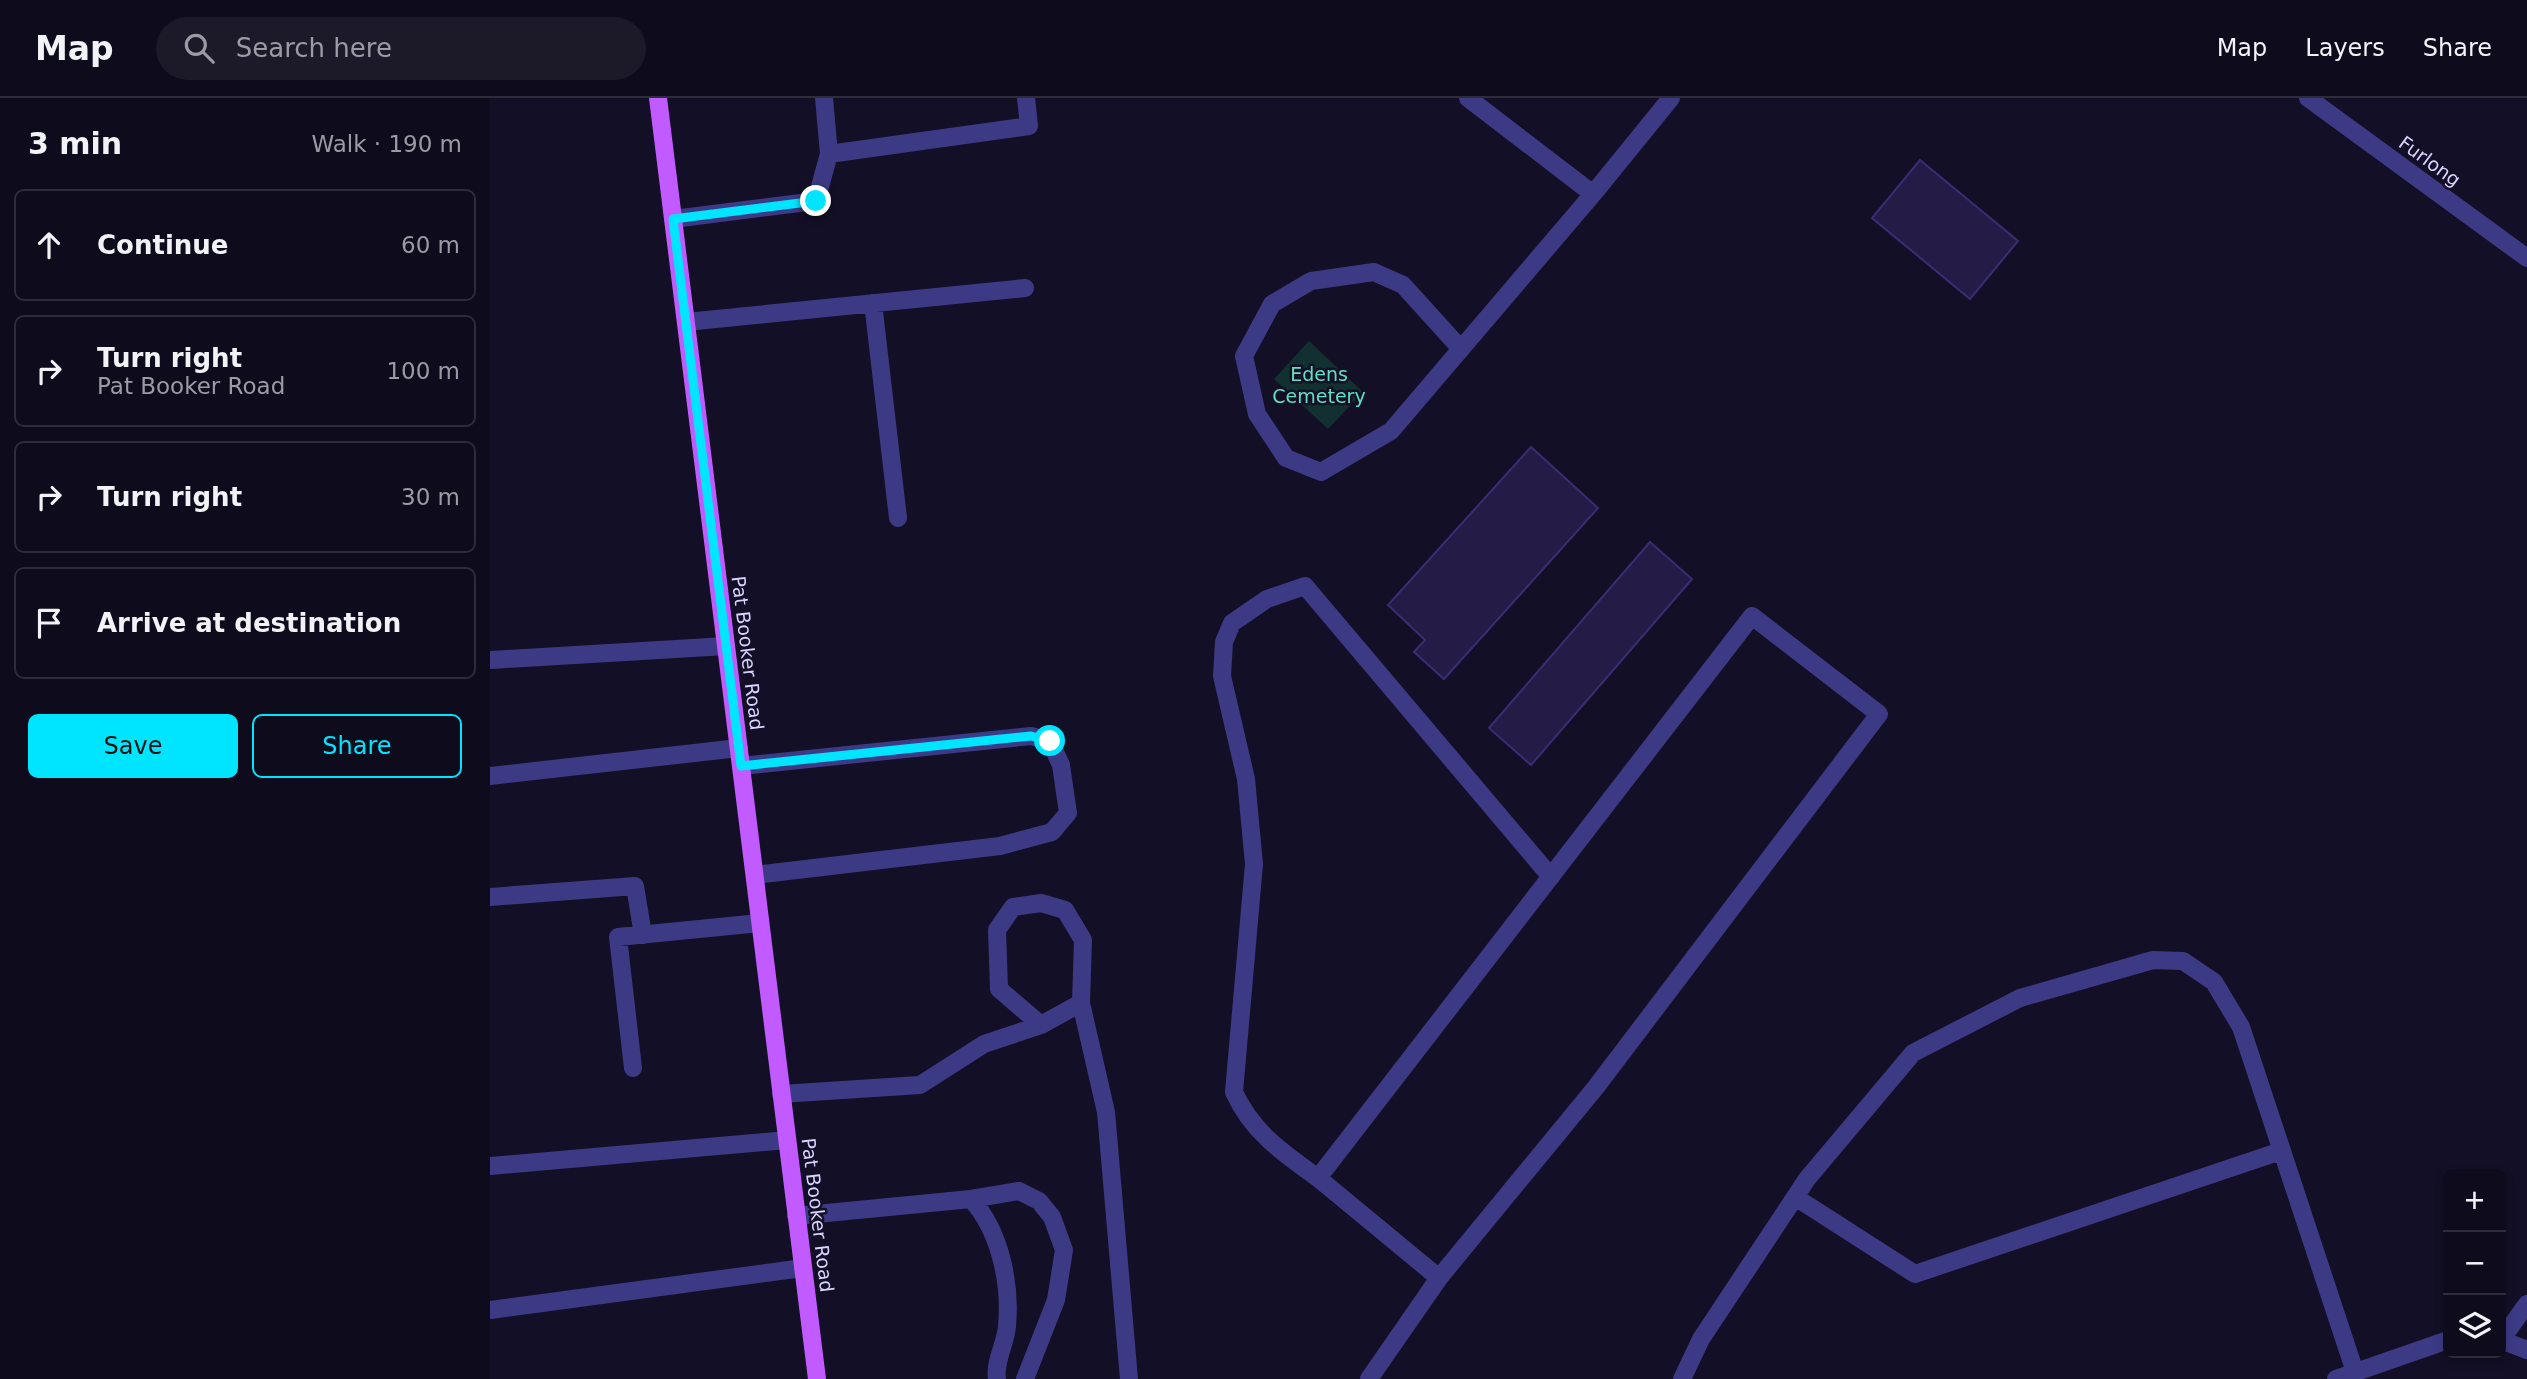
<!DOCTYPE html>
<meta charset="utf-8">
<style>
body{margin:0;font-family:"DejaVu Sans",sans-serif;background:#1c1929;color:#f1f3f6}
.controls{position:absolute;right:21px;bottom:21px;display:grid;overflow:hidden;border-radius:10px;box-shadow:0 4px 10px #0003}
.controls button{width:63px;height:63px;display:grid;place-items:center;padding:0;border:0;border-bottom:2px solid #2e2b3b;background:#0e0b1c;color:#f1f3f6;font:35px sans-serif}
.stop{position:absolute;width:21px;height:21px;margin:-16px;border:5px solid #00e5ff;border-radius:50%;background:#fff}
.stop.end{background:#00e5ff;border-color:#fff;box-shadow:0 2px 7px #0008}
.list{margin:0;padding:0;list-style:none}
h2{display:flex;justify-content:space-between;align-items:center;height:91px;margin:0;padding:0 28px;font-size:30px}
h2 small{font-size:23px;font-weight:400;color:#9b9ba3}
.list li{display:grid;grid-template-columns:46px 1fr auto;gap:21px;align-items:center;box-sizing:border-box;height:112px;margin:0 14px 14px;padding:0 14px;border:2px solid #2e2b3b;border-radius:10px}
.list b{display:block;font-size:26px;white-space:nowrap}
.list p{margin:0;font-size:23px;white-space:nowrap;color:#9b9ba3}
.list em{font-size:23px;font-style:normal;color:#9b9ba3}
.actions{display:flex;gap:14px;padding:21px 28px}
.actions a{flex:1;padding:16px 0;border:2px solid #00e5ff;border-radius:10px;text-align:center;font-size:24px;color:#00e5ff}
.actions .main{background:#00e5ff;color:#111}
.icon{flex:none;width:38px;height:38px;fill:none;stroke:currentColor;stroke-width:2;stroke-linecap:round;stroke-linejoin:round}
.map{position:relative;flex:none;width:2037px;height:1281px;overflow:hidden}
header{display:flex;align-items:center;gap:42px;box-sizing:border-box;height:98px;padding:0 35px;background:#0e0b1c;border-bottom:2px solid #2e2b3b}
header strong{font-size:33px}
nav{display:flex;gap:38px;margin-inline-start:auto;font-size:24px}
.search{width:490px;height:63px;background:#1c1929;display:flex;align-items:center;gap:18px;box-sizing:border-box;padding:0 24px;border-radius:38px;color:#9b9ba3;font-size:26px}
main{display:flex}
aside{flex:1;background:#0e0b1c}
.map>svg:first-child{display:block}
</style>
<header>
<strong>Map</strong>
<div class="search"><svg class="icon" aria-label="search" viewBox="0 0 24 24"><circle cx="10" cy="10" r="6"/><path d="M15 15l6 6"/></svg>Search here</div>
<nav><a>Map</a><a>Layers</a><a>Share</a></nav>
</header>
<main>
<aside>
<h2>3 min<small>Walk · 190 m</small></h2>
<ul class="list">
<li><svg class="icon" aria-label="ahead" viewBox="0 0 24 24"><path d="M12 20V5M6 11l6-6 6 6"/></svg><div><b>Continue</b></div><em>60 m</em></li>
<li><svg class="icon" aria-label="right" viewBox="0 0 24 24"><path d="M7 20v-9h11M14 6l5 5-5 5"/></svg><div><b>Turn right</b><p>Pat Booker Road</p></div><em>100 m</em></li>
<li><svg class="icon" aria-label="right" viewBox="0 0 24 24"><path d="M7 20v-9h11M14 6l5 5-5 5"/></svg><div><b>Turn right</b></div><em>30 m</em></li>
<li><svg class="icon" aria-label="arrive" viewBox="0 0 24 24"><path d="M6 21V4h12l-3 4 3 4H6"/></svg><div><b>Arrive at destination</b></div></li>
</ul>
<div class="actions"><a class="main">Save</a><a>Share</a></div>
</aside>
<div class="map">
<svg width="2037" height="1281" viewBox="0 0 2037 1281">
<rect width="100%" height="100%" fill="#130f26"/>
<path fill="#12302f" d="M819,243L873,294L838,331L784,281Z"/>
<path fill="#241b47" stroke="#3b2d73" stroke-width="2" d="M1430,62L1528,143L1480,201L1382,120Z
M1041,349L1108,410L954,581L924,554L935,542L898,507Z
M1160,444L1202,481L1041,667L999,630Z"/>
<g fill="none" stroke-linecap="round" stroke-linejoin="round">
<path stroke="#3d3a85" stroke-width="18" d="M334,0L339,56L539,28L536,0
M978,0L1103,96L1181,0
M1818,0L2037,160
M183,121L326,103L339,56
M383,205L408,420
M196,224L535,190
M971,251L913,187L884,174L821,183L782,206L754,258L767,316L796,360L831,374L901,333L1103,96
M0,562L236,548
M251,668L541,638L560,643L571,667L578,715L562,734L510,748L265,777
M0,678L249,650
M0,799L145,788L153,837
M591,905L616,1014L639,1281
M143,970L128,839L270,825
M291,996L430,987L494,946L551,927L591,905L593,842L575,812L551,805L523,809L507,832L509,891L551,927
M0,1068L297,1042
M828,1080C793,1055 762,1034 744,994L764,766L756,681L732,578L734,544L742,525L777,501L815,488L1061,779
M1305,1099L1425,1176L1791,1053
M481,1101C510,1133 521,1185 517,1228C516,1245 504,1264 507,1281
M306,1118L481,1101L529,1093L549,1103L562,1119L574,1152L566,1202L535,1281
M2037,1206L2011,1242L2037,1252
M0,1212L313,1170
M879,1281L949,1180L1106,989L1389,616L1262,518L828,1080L949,1180
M1192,1281L1211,1241L1317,1081L1423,955L1530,900L1663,862L1693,863L1724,884L1751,929L1865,1274
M1846,1281L1958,1242"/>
<path stroke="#c25bff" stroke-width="18" d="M168,0L327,1281"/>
</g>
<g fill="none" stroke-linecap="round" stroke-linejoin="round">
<path stroke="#00e5ff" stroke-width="9" d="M326,103L183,121L251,668L541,638L560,643"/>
</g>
<g text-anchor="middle" stroke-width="5" stroke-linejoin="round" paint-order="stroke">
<g font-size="19" fill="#d9d4ff" stroke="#130f26">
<text transform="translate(1940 63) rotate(36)" y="7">Furlong</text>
<text transform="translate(258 555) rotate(83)" y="7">Pat Booker Road</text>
<text transform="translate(328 1117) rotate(83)" y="7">Pat Booker Road</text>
</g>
<g font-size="19" fill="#5fe0c0" stroke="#130f26">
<text x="829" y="283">Edens<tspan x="829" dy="22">Cemetery</tspan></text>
</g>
</g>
</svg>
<div class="controls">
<button>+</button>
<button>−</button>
<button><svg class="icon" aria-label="layers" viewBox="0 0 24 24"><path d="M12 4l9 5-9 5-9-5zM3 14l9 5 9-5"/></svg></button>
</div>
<div class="stop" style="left:560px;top:643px"></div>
<div class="stop end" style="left:326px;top:103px"></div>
</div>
</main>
